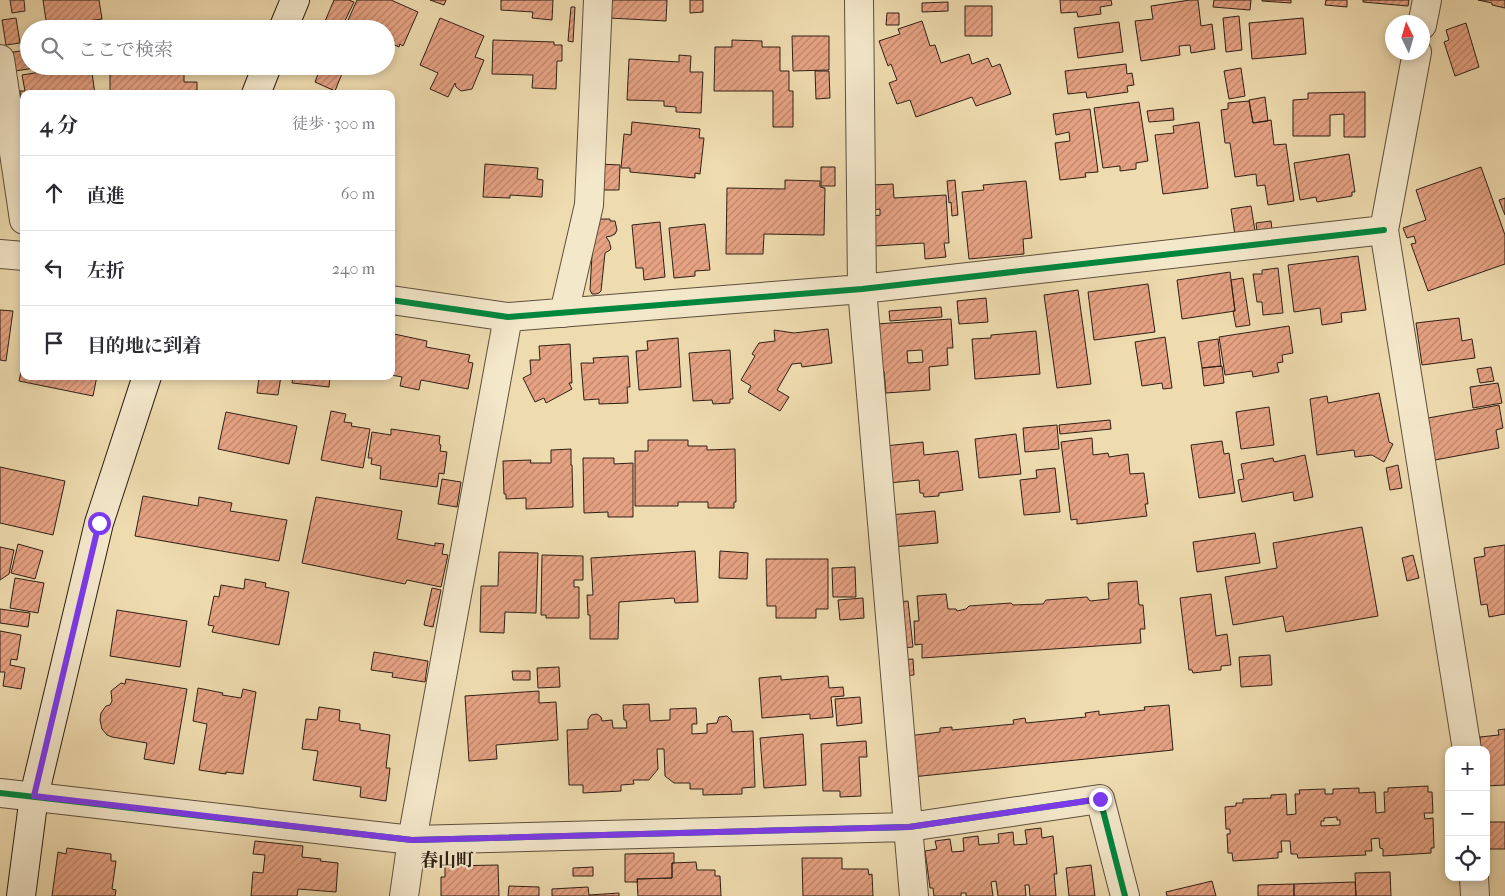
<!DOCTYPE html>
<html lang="ja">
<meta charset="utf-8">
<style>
body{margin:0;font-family:"IM FELL French Canon","Noto Serif JP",serif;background:#f2f2f3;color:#2b2b33}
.controls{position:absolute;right:15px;bottom:15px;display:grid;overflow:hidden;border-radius:10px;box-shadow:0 2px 8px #0003}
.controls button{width:45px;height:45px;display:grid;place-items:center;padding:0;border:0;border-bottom:1px solid #e1e1e2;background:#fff;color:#2b2b33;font:25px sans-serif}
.compass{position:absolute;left:1385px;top:15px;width:45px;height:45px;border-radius:50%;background:#fff;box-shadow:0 2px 8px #0003;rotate:355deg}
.stop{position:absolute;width:15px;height:15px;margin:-11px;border:4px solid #7c3aed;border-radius:50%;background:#fff}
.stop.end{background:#7c3aed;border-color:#fff;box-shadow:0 1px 5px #0008}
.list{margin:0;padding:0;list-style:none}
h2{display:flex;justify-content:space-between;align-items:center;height:65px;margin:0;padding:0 20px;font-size:21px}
h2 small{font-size:16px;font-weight:400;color:#7c7c81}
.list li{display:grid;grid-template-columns:32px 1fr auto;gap:15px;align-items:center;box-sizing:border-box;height:75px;padding:0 20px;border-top:1px solid #e1e1e2}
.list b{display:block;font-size:19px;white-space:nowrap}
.list em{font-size:16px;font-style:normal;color:#7c7c81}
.icon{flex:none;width:28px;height:28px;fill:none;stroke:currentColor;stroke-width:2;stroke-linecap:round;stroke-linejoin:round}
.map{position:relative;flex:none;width:1505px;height:896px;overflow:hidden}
.search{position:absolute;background:#fff;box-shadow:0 2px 8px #0003;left:20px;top:20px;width:375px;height:55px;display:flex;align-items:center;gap:12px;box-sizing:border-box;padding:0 18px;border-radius:28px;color:#7c7c81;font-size:19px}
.panel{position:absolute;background:#fff;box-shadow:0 2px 8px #0003;left:20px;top:90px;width:375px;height:290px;border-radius:10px}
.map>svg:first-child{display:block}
</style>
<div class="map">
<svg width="1505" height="896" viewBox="0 0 1505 896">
<defs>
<pattern id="building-hatch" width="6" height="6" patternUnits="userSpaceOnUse" patternTransform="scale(1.25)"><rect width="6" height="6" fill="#e7a384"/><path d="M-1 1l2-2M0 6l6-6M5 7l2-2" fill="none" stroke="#bc846b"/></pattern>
</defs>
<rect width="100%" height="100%" fill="#eedbaf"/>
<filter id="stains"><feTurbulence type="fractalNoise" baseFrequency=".004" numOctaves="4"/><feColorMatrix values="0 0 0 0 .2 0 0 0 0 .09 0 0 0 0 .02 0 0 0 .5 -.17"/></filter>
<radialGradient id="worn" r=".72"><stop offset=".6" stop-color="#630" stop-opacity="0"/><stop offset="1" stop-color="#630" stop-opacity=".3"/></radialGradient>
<path fill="url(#building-hatch)" stroke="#2e2014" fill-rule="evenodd" d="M10,0H24L25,11L12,13Z
M43,0H99L102,19L47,27Z
M334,0H349L354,2L341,29H329L323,26Z
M357,0H391L418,12L403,46L400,44L399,47L386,41V29H348L345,27Z
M430,0H446L444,5Z
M501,0H553L552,20L532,18L533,12L501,10Z
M610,0H667L666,21L609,18Z
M690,0H703V12L690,13Z
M1060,0H1111L1112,5L1100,7L1101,14L1078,17L1077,12L1061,13Z
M1190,0H1198L1201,26L1212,24L1215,49L1191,53L1190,45L1179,46L1180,55L1141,61L1135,21L1153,19L1151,6Z
M1214,0H1251L1250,10L1213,7Z
M1262,0H1291V3L1262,1Z
M1326,0H1347V7L1325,5Z
M1363,0H1409L1408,6L1363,2Z
M1478,0H1505V8L1492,5V3Z
M948,2V11L922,12V3Z
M965,6H992V36H965Z
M571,7H575L573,42L568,41Z
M887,13H899V25H886Z
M1239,16L1242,50L1226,52L1223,18Z
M16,18L20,43L6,45L2,20Z
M440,18L484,36L475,57L484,60L472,89L461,91L456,87L455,83L448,97L430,89L438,73L420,65Z
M1303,18L1306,54L1252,59L1249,23Z
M922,21L930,46L935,45L941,63L969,54L972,64L988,58L992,67L1000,64L1011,94L976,106L972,97L916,117L910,100L897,104L889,83L897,80L891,64L888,66L879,41L900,34L898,29Z
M1119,22L1123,52L1078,58L1074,28Z
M1466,23L1479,67L1455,76L1444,42L1449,40L1446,30Z
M792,36H829V70L793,71Z
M493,40L554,42V45H562V61H557L556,89L532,88L533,75L492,74Z
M732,40L762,41V47H780V71H789V91H793V127H773V91H714L715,47H732Z
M29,50V66H47L9,72L6,53Z
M679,55L691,56L690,72H703L701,113L676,112V107L664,106V101L627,100L629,59L679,62Z
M1126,64L1127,74L1132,73L1134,85L1127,86L1128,92L1087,98L1086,92L1068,94L1065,71Z
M59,66H91L95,94H24V122L20,91H25L22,75L60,69Z
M110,66H184V82H197V94H110Z
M321,66H345L335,91L315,82Z
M1241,68L1245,96L1229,99L1224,71Z
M815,71H829L830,98L816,99Z
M1365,92V137H1344V114L1330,115V136H1293V100L1308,99V93Z
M1265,97L1268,121L1253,123L1249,100Z
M1249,101L1253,123L1271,120L1274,145L1286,144L1294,201L1268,205L1265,185L1257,186L1256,174L1235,177L1230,143H1225L1221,110L1228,109V103Z
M1139,102L1148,161L1136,163V169L1120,171V166L1103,168L1094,108Z
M1173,108L1174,120L1149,122L1147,111Z
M1090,109L1098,172L1085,173L1086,177L1060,180L1055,143L1070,141L1069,132L1056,135L1053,114Z
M632,122L700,129L699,138H704L700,174L695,173V178L630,172V168H621L624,134L631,135Z
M1199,122L1208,188L1163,194L1155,135L1174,133L1173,126Z
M1349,154L1355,192H1352V196L1317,202L1316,197L1300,200L1294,163Z
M485,164L538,168L537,179L543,180L542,197L510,195V198L483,197Z
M600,164L620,165L619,190H599Z
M821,167H835V186H821Z
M1481,167L1505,235V264L1428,291L1411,244L1416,243L1414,236L1407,238L1403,228L1426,220L1416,190Z
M785,180L820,181V187L825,188L824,235L764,234L763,254H726L727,188L785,189Z
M955,180L958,215L952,216L951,202L949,203L947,181Z
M1026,181L1032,238L1023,239L1024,254L969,259L962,192L984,190L983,185Z
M893,184L894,198L946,195L949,243H944L946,257L925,259L924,243L875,246L873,216L880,215V209L874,210L873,185Z
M1505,198V215L1499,200Z
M1251,206L1255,231L1235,235L1231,209Z
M594,219H610V221H615L617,230L615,234L611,236L606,237L609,241L611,248L610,250L605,253L601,291L599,293L595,294H592L590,290Z
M1271,221L1272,230L1257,232L1256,223Z
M660,222L665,277L644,280L643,268H636L632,225Z
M705,224L710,270L695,271V276L674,278L669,228Z
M1358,256L1366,310L1341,313L1342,322L1322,325L1320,308L1294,312L1288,265Z
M1278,268L1283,313L1263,315L1262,302H1257L1253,274H1262V270Z
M1230,272L1235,311L1182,319L1177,280Z
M1243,278L1250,325L1236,327L1233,311H1235L1231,280Z
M1148,284L1155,332L1094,340L1088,292Z
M1078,290L1091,384L1057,388L1044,295Z
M986,298L988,322L959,324L957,301Z
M941,307L942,317L890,321L889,311Z
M0,310L13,311L6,361L0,360Z
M1459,318L1462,341L1472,339L1475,358L1422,365L1416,323Z
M951,319L953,348H947L948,365L929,367L930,390L886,393L884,371H880L876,324ZM922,350L923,362L908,363L907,351Z
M1289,326L1293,353L1282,355L1283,362L1277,363L1279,372L1253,377L1252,371L1225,375L1219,337Z
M828,329L832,363L802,367L801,363L792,364L777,390L789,397L780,411L748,392L751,386L741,380L755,356L752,354L759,343L775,341L774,330L794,333Z
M1036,331L1040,374L975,379L972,339L991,338V335Z
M394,334L427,341L426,347L470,355L468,362L473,363L468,389L421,380L419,390L400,386L402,377L391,375V350Z
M1165,337L1172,388L1163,389L1162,383L1142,386L1135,342Z
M678,338L681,387L639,390L636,351L648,350L647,341Z
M1218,339L1221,366L1202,368L1198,342Z
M570,344L572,383H569L572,389L546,403L544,398L535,402L523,378L531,374L530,360H540L539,346Z
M730,350L733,399H730V403L713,404L712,400L693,401L689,353Z
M628,356L630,387H627L628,403L599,404V399L584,400L581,363H594L593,358Z
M24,358V376H97L93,396L19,381Z
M1222,366L1224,383L1204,386L1202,368Z
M1491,367L1494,381L1480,383L1477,369Z
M273,376H281L278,395L257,393L259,378L272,379Z
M293,376H330L329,387L292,383Z
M1498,383L1502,403L1473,408L1470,387Z
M1379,393L1389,442L1393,444L1384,462L1372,455L1355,457L1354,450L1317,455L1310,399L1327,396L1328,403Z
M1499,405L1503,428L1496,430L1499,448L1435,460L1428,418Z
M1269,407L1274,445L1241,449L1236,412Z
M331,411L346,414L344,422L352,423L351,426L370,429L363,468L321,460Z
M226,412L297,426L289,464L218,449Z
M1110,420L1111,429L1060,434L1059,425Z
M1057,425L1059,449L1025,452L1023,428Z
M391,429L440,436L439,444L441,445L440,451L447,452L444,474L439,473L437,487L380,479L381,466L371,464L372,458H368L372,432L391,435Z
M1016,434L1021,474L979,478L975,439Z
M1092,438L1093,455L1108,453L1109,457L1128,454L1130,474L1144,473L1148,504H1145L1147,516L1077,524V519L1071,520L1061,442Z
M648,440H688V446H707V450L735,449L736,502H734V508H708V502H678V506H635V451H648Z
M1222,441L1224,454L1229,453L1235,493L1199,498L1191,445Z
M923,442L924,455L958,451L963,490L939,493V496L924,497L923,493H920L919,480L889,483L885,446Z
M571,449V465H572L573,507L526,509V498L506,499V494H504L503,461L531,460L530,463H551V450Z
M1305,455L1313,497L1294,501L1293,492L1242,502L1238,480L1244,479L1241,464L1273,458L1274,462Z
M583,458H614V464L633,463V517H608V512L584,513Z
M1398,465L1402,488L1390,490L1386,468Z
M0,467L65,481L53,535L0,523Z
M1055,468L1060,512L1024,515L1020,480L1037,478L1036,470Z
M442,479L461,482L457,507L438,504Z
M143,496L198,506L199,497L232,503L230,511L287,520L279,561L135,536Z
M316,497L402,511L397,539L435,546V543L444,544L442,554L448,555L441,587L407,580L405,584L302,563Z
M935,511L938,543L892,547L889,515Z
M1362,527L1378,616L1286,632L1283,616L1233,625L1225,577L1277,568L1273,543Z
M1255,533L1260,563L1197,572L1193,542Z
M18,544L43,551L35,579L11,573Z
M1505,545V614L1489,617L1487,604L1481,605L1474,558L1485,556L1484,548Z
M0,547L14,550L9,574L0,580Z
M695,551L698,602L675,603L674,598L619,602L618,639H590V615H588L587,595H593L591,558Z
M720,551L748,553L747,579L719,578Z
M499,552L538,553L536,613L505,612L504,633L480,632L481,586H498Z
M542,555L583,556V580H574V587H579V618H546V615H541Z
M1413,555L1419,578L1407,581L1402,558Z
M766,559H828V609H816V618H776V606H767Z
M855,567L856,597H833L832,568Z
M15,578L44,583L38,613L10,608Z
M245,579L266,583L265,587L289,592L279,645L212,632L214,626L208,625L214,596L219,597L221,585L244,589Z
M1137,581L1139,605H1143L1145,629H1140L1141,643L922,658V644L915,645L914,621H919L917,596L946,594L948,609H956L957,611L966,609L969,606L1011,603L1013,605L1043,604L1046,600L1087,597L1090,601L1109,599L1108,583Z
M432,588L441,590L433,627L424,625Z
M1211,594L1216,636L1227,634L1231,665L1221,666V670L1193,673L1192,670H1189L1180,598Z
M863,598L864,618L840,620L838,600Z
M908,601L913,647L902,648L897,602Z
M0,609L30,613L28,627L0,623Z
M117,610L187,621L180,667L110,656Z
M0,631L21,635L17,660L11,659L10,665L25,668L21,689L3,686L5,672H0Z
M374,652L428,661L425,682L392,677L393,673L371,670Z
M1270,655L1272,685L1241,687L1239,657Z
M913,659L914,675L899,676L897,660Z
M559,667L560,687L538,688L537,668Z
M512,671H530V680H513Z
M781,676V680L828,676L829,688L843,687L844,696L831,697L833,717L810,719V714L762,718L759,678Z
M126,679L187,689L174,764L144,759L147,743L112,737L107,735L102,729L100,720L101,713L106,706L110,705L112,701L111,691L121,683L125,684Z
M198,688L223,693L222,695L241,698L243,689L256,692L243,774L226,772V774L199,770L207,724L193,721Z
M539,691V703L556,702L558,740L496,745L497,759L469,761L465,696Z
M860,697L862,723L837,726L835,699Z
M649,704L650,721L670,720V709L696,708L697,724H692V734L707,733V724L717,723L719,717L727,716L731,720L732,732L753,731L755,787L742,788V794L703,795V789H690V783H674L665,776L664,749H657L658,769L649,780H633L634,784L621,785V791L583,793V785H569L567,730L588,729V720L591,715L597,714L601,717L602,721L612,720L613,728H627L626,720H624L623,705Z
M1169,705L1173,750L912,777L908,736L940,732V728L952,727V730L1014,724L1013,720L1025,718L1026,723L1086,717L1085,713L1099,711V715L1145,710L1144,707Z
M319,707L340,710L339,721L360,724V730L390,735L386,768H390L386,801L360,797L361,787L313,780L318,751L302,749L306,719L317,720Z
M1505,729V785L1486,786V750H1481L1480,737L1499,735L1498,730Z
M803,734L806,785L764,788L760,738Z
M866,741L867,757H859L861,796L840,797V791H823L821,744Z
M1428,786V792H1432L1433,813H1424L1425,819L1433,818L1434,848H1431V853L1383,856V849L1380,848L1379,838L1371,839L1372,851H1365L1366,855L1298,858L1297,854H1291L1290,841H1281L1282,852H1278V858L1233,861L1232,853H1228L1227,834H1230V829H1226L1225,807L1236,806V803H1243V799L1271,798V795L1286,794L1287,815L1296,814L1295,794H1300L1299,790L1325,789V794H1333V789L1359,788V793L1375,792L1376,813L1385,812L1384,792H1388V788ZM1337,817V820H1340V825L1321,826V821H1324V818Z
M1487,822H1505V849H1488Z
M1041,828L1042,838L1053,836L1057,874H1054L1056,896H1030L1029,885H1025L1026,896H998L996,881L991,882L993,896H966V893H961V896H934L933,888H930L925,851L937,849L935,841L950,839L952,852L964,851L963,838L978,836L979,845L999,843L998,834L1013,832L1014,845L1027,844L1025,830Z
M255,841L303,846L302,857L321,859L320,861L338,863L336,892L298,889L297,896H251L253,872L263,873L265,855L253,854Z
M67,848L111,854V861H116L112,889L116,890L115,896H52L58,852L66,854Z
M674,853V863H672V878L637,879L638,882H625V854Z
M802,858H842V869H868L869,875L872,874L873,896H803Z
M696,862L697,870H715V876H720L721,896H638L637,879L672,878V863Z
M498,865L499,896H441V877H445V866Z
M1091,865L1095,896H1069L1066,868Z
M593,867V876H573V868Z
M1390,872L1391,896H1356L1355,873Z
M1212,881L1216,896H1167L1166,892Z
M1355,882L1356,896H1294V884Z
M1294,884V896H1258V885Z
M509,886L539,887V896H508Z
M588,887L589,895L619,893V896H552V889Z"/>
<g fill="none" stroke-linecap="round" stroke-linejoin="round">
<g stroke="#5e4f3b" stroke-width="30">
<path id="street" d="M859,0L862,289L914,896
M1422,25L1427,0
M1417,52L1384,230L1467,750
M0,59L24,220
M0,254L24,256
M391,300L508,317L862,289L1384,230
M564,313L589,205L598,0
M0,793L412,840L909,827L1100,799L1125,896
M1474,877L1475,896
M404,896L412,840L508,317"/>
</g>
<g stroke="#2e2014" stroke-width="30">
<path id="secondary" d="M283,29L295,0
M256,94L267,66
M21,896L34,796L99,523L147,376"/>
</g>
<use href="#street" stroke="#f4e8cb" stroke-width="28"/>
<use href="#secondary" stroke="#f4e8cb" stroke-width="28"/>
<g stroke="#f4e8cb" stroke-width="9">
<path id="cycleway" d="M391,300L508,317L862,289L1384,230
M0,793L412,840L909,827L1100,799L1125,896"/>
</g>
<use href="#cycleway" stroke="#00873e" stroke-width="6"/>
</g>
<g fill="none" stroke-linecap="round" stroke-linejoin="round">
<path stroke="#7c3aed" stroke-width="6" d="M99,523L34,796L412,840L909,827L1100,799"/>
</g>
<g text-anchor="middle" stroke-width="4.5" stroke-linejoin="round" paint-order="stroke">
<g font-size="18" font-weight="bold" fill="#2e2014" stroke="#f4e8cb">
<text x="447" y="866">春山町</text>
</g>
</g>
<rect width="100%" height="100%" filter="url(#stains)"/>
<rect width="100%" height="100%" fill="url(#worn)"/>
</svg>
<div class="controls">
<button>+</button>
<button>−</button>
<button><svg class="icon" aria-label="locate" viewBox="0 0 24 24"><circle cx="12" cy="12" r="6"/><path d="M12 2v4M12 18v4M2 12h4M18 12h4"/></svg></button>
</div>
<svg class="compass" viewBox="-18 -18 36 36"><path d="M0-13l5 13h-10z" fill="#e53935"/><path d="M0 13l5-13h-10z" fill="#7c7c81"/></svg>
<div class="stop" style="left:99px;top:523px"></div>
<div class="stop end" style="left:1100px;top:799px"></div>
<div class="search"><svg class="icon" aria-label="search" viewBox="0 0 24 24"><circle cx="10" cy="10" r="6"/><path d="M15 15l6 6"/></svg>ここで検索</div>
<section class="panel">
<h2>4 分<small>徒歩 · 300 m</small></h2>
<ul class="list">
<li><svg class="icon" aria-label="ahead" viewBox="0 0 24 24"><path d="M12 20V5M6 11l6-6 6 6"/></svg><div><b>直進</b></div><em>60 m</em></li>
<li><svg class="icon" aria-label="left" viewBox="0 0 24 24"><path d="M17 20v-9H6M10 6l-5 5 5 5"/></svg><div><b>左折</b></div><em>240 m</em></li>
<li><svg class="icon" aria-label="arrive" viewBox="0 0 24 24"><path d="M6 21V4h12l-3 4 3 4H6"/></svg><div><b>目的地に到着</b></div></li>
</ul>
</section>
</div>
